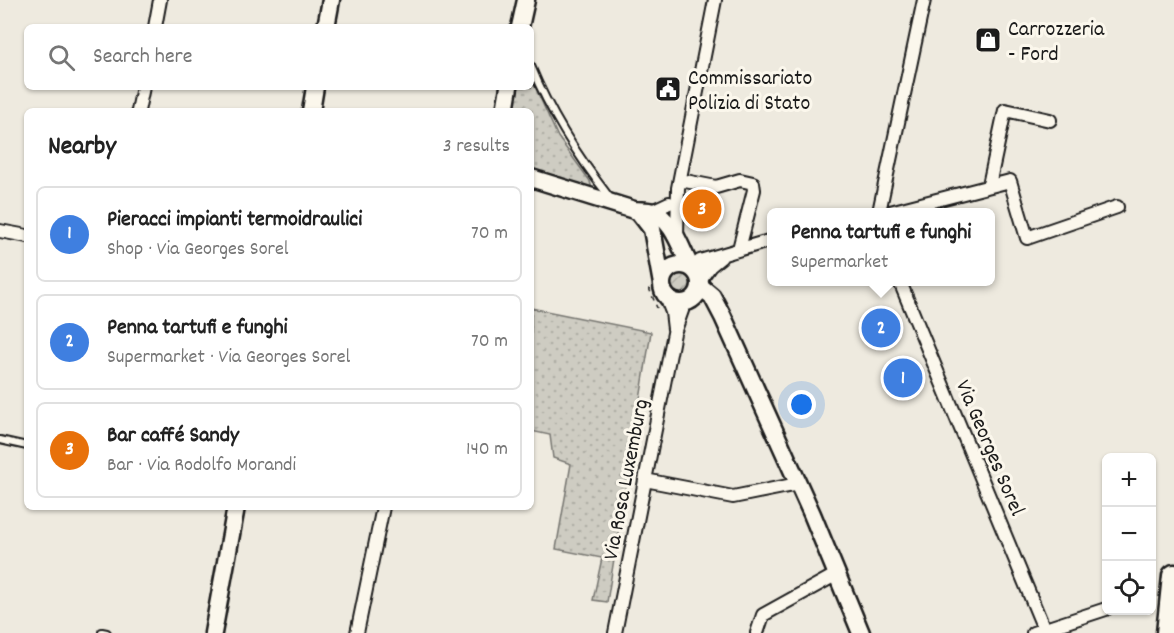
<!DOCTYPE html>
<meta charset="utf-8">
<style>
body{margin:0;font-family:Dekko,sans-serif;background:#f2f2f2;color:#222}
.controls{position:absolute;right:18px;bottom:18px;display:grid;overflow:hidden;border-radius:9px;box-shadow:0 2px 4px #0004}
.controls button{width:54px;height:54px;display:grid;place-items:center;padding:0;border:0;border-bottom:2px solid #e0e0e0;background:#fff;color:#222;font:30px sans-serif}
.you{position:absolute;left:802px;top:405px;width:21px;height:21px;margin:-15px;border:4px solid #fff;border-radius:50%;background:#1a73e8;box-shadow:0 0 0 9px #1a73e833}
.badge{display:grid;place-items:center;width:39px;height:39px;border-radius:50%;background:#1c1c1c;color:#fff;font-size:20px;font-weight:700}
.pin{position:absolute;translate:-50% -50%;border:3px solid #fff;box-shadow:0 2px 6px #0006}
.popup{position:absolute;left:767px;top:208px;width:228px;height:78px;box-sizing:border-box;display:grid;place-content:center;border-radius:9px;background:#fff;filter:drop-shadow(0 2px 4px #0005);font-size:20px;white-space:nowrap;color:#767676}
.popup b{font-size:22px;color:#222}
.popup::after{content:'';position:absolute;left:50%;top:100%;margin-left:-12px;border:12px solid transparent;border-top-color:#fff}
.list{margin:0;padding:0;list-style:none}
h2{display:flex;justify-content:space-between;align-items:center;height:78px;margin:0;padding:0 24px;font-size:26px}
h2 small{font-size:20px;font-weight:400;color:#767676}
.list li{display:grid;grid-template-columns:39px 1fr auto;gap:18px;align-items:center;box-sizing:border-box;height:96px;margin:0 12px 12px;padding:0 12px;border:2px solid #e0e0e0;border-radius:9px}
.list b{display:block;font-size:22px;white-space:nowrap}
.list p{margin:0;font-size:20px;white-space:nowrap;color:#767676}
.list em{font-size:20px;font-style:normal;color:#767676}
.icon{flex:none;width:33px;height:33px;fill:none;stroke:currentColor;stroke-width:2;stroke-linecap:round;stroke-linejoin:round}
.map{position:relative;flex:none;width:1174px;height:633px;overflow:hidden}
.search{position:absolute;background:#fff;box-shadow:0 2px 4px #0004;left:24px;top:24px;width:510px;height:66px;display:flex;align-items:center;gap:15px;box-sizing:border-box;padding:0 21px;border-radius:9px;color:#767676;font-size:22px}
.panel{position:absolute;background:#fff;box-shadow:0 2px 4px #0004;left:24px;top:108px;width:510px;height:402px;border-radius:9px}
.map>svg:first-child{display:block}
</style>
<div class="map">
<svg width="1174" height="633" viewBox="0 0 1174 633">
<defs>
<pattern id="grass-dots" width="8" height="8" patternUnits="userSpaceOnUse" patternTransform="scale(1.5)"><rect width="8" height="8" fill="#ceccc2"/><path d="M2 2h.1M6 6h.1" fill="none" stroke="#b0afa6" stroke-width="1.8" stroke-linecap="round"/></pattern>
<pattern id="garden-furrows" width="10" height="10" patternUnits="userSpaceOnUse" patternTransform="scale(1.5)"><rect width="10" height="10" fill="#ceccc2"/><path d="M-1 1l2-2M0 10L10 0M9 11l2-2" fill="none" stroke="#b0afa6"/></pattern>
</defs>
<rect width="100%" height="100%" fill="#eeeadf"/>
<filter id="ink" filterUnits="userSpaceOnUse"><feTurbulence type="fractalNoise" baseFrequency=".0167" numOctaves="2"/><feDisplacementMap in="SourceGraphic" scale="12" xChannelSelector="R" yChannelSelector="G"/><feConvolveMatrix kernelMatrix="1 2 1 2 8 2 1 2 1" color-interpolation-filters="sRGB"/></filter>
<g filter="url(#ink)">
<path fill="url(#grass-dots)" stroke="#75746f" stroke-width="1.5" d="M531,78L558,137L590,181L592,189L531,169V111H514L518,87H531Z
M531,308L651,332L607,602L593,600L602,558L556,549L571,464L553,458L550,435L531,431Z"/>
<path fill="url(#garden-furrows)" stroke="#75746f" stroke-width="1.5" d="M669 283a13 13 0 1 1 26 0a13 13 0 1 1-26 0Z"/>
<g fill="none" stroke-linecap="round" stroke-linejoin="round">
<g stroke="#1c1c1c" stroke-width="10">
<path id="lane" d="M531,66C551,115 578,157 611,199
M0,440L27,446
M102,632L107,633"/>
</g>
<g stroke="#1c1c1c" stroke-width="16">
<path id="street" d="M155,27L160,0
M138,111L143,87
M680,180L716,187L740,180L753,183L754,190L739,249
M989,185L1005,110L1050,120
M652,211L669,203
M879,212L924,0
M890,212L1010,181L1027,238L1117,207
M0,231L27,236
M677,238L678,188L715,0
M692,268L700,261L772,240
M700,280L710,266L721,257
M900,282L1044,629
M664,292L672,312L674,329
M645,480L733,497L798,484
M357,633L383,507
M615,633L674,333L685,302
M757,633L763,615L837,574
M1033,633L1106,609"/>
</g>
<g stroke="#1c1c1c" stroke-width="21">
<path id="secondary" d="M326,27L331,0
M520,27L526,0
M311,111L315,87
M505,111L509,87
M531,178L634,210C640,211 647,210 653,212C673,220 681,249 690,266
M638,211L652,229L662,284
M662 284a19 19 0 1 1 38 0a19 19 0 1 1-38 0Z
M700,286L712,296L723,317L812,514L861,633
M213,633L236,507"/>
</g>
<g stroke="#1c1c1c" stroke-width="27">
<path id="highway" d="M1168,633L1174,576"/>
</g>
<path stroke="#1c1c1c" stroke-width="1.5" stroke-dasharray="4.5 4.5" stroke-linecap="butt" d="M649,288L657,308
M1152,584L1153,583"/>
<use href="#lane" stroke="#fbf7ec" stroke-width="6"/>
<use href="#street" stroke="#fbf7ec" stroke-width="12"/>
<use href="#secondary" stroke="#fbf7ec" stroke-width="16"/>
<use href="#highway" stroke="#fbf7ec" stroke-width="22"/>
</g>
</g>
<defs>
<g id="shop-square" transform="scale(1.35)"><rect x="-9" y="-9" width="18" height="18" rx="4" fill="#1c1c1c" stroke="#fbf7ec"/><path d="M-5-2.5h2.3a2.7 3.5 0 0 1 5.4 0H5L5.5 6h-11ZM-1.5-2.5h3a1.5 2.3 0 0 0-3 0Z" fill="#fff"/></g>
<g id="civic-square" transform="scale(1.35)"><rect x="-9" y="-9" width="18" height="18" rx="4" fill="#1c1c1c" stroke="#fbf7ec"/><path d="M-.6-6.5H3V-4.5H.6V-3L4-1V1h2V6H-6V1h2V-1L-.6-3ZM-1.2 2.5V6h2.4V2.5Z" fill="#fff"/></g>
</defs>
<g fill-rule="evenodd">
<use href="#shop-square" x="988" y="40"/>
<use href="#civic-square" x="668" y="89"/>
</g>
<g text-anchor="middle" stroke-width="6" stroke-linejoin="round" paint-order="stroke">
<g font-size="22" fill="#1c1c1c" stroke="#fbf7ec" text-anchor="start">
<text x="1008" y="35">Carrozzeria<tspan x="1008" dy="25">- Ford</tspan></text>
<text x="688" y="84">Commissariato<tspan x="688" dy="25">Polizia di Stato</tspan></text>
</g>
<g font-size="22" fill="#1c1c1c" stroke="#fbf7ec">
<text transform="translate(992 447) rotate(67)" y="8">Via Georges Sorel</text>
<text transform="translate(624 479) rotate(-79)" y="8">Via Rosa Luxemburg</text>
</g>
</g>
</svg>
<div class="controls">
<button>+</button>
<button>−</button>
<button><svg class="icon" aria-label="locate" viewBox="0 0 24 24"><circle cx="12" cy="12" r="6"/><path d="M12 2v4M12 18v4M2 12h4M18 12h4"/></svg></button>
</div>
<div class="you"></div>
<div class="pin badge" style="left:903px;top:378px;background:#3f7fe0">1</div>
<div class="pin badge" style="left:881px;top:328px;background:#3f7fe0">2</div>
<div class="popup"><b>Penna tartufi e funghi</b>Supermarket</div>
<div class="pin badge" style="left:702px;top:209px;background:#e8710a">3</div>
<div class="search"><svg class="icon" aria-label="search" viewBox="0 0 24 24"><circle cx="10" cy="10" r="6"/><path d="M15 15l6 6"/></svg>Search here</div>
<section class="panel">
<h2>Nearby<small>3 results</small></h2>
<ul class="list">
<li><span class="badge" style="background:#3f7fe0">1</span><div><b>Pieracci impianti termoidraulici</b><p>Shop · Via Georges Sorel</p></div><em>70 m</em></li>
<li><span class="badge" style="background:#3f7fe0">2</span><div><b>Penna tartufi e funghi</b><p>Supermarket · Via Georges Sorel</p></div><em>70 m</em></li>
<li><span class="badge" style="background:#e8710a">3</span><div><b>Bar caffé Sandy</b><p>Bar · Via Rodolfo Morandi</p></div><em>140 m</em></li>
</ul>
</section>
</div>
